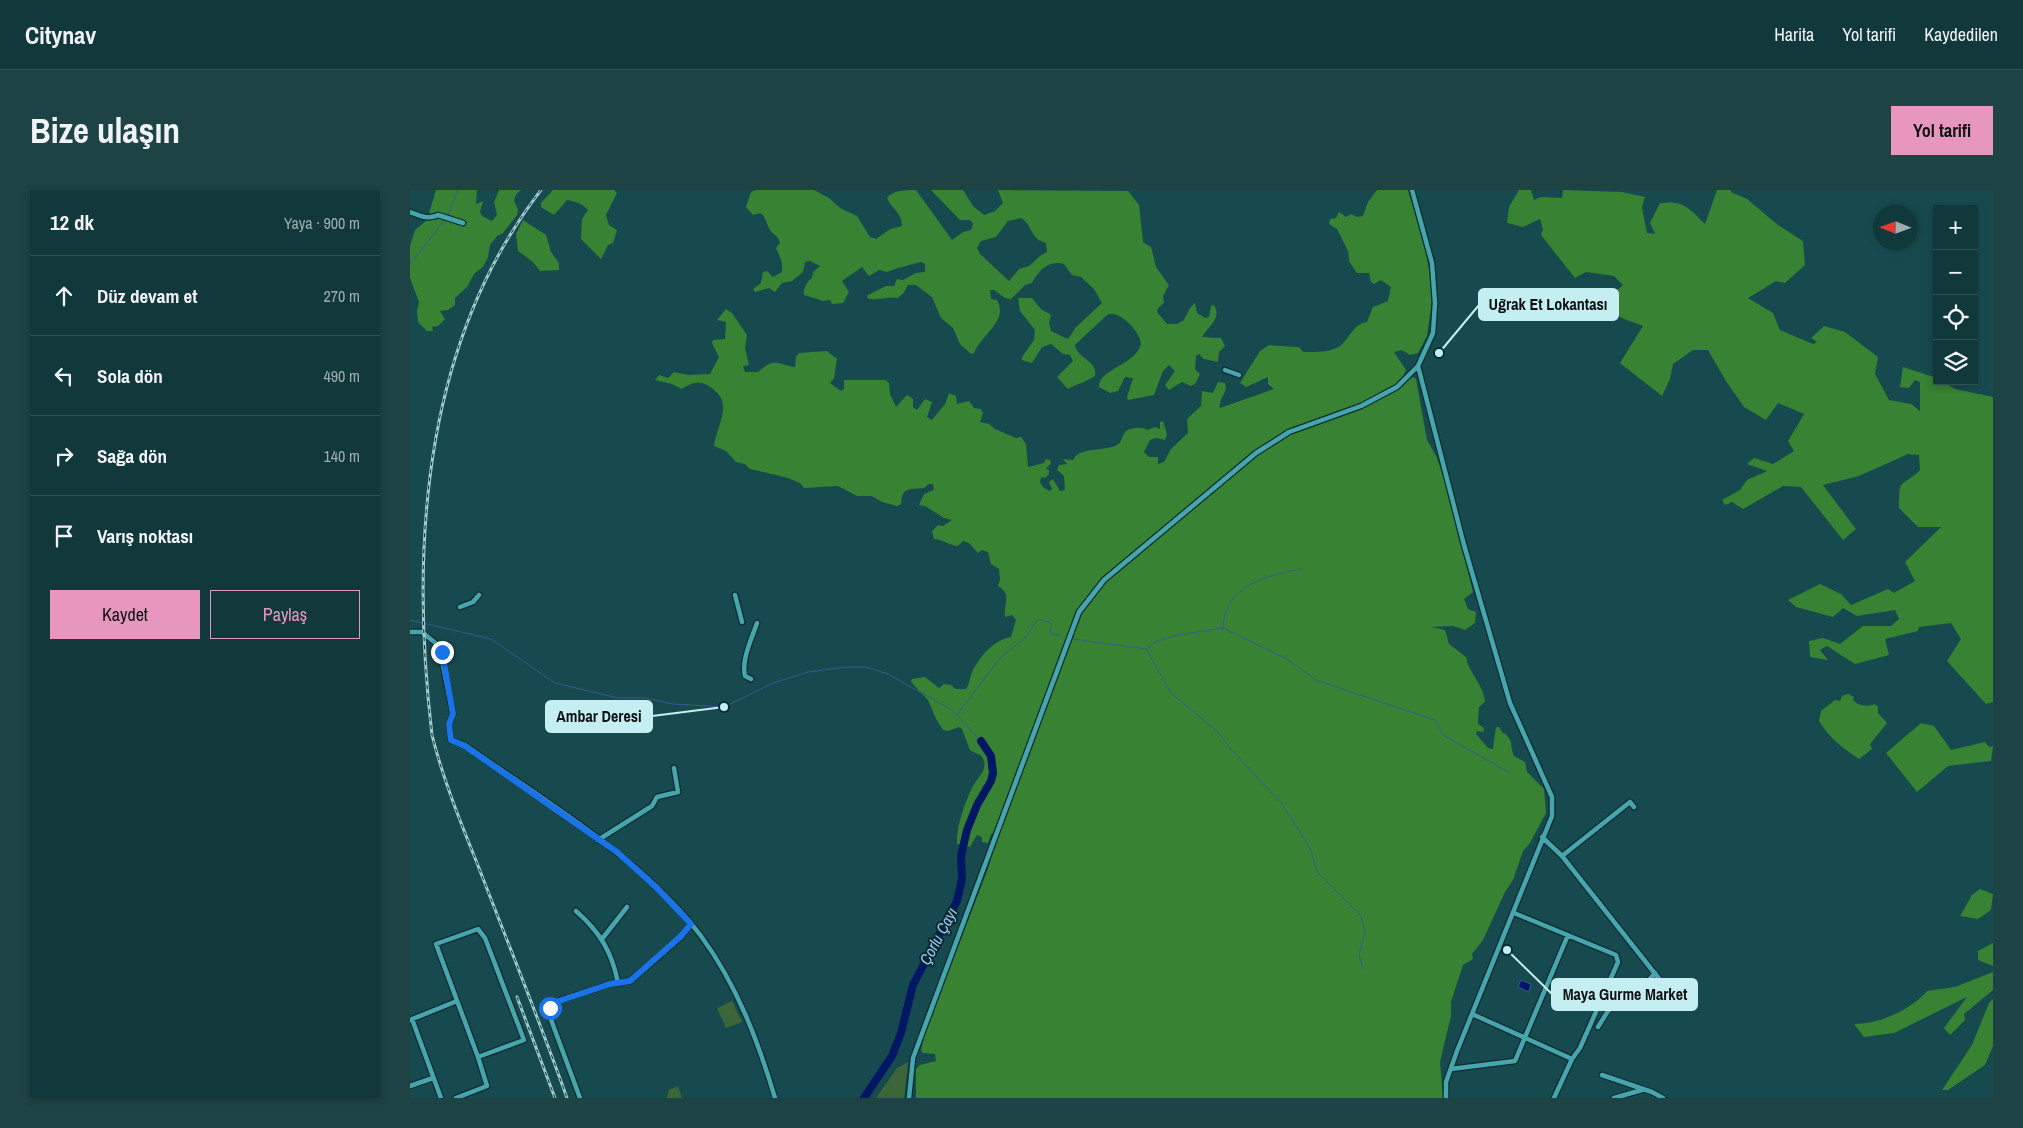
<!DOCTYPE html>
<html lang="tr">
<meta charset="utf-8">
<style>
body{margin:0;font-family:"Archivo Narrow",sans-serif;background:#1e4345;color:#f1f3f6}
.controls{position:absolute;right:15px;top:15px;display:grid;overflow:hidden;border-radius:0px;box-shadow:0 2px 8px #0003}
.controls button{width:45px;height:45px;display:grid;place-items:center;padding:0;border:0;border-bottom:1px solid #305254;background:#11383a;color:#f1f3f6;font:25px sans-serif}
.compass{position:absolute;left:1463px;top:15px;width:45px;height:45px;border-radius:50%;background:#11383a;box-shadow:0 2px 8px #0003;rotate:271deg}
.stop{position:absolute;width:15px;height:15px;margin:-11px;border:4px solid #1a73e8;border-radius:50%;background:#fff}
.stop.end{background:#1a73e8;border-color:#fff;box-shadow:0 1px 5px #0008}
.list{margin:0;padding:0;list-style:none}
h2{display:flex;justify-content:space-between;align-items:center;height:65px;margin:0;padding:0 20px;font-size:21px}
h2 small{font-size:16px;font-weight:400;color:#9cacaf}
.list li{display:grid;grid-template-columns:32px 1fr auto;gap:15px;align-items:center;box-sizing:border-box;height:80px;padding:0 20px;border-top:1px solid #305254}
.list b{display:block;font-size:19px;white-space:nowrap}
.list em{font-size:16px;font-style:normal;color:#9cacaf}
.actions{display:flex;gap:10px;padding:15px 20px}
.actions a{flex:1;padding:11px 0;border:1px solid #e797bd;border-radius:0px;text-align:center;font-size:18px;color:#e797bd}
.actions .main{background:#e797bd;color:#111}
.icon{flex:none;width:28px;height:28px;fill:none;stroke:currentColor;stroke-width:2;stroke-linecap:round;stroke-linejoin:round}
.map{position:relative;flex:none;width:1583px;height:908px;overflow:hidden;border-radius:0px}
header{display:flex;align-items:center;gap:30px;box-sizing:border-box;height:70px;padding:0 25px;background:#11383a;border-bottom:1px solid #305254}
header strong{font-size:24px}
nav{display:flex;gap:28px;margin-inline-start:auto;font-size:18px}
.intro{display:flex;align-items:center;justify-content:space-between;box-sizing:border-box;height:120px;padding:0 30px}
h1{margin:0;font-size:35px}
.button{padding:12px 22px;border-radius:0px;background:#e797bd;color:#111;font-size:18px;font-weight:700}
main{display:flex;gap:30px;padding:0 30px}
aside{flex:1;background:#11383a;border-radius:0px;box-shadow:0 2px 8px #0003}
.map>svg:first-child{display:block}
</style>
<header>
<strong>Citynav</strong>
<nav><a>Harita</a><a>Yol tarifi</a><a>Kaydedilen</a></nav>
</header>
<div class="intro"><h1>Bize ulaşın</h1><a class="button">Yol tarifi</a></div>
<main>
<aside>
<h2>12 dk<small>Yaya · 900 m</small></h2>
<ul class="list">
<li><svg class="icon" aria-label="ahead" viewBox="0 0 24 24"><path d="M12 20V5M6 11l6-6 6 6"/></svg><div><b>Düz devam et</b></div><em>270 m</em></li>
<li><svg class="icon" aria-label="left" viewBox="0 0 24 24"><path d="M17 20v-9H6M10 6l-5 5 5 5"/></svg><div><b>Sola dön</b></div><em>490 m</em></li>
<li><svg class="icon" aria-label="right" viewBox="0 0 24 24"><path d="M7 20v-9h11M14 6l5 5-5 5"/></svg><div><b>Sağa dön</b></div><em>140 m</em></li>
<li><svg class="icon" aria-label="arrive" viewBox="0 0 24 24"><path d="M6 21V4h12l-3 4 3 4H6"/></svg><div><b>Varış noktası</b></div></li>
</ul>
<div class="actions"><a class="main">Kaydet</a><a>Paylaş</a></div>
</aside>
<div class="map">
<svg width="1583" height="908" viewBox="0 0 1583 908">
<rect width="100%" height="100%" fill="#174a4e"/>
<path fill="#3c6539" d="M322,811L332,832L316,838L307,818Z
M498,872L494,908H466L487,878Z
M268,896L272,908H257L259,900Z"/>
<path fill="#378233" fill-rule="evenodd" d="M26,0H67L66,14L73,11L70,22L72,26L82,31L87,25L84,12L89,0H111L107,3L104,10L108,20L107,25L93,43L87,46L80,55L78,67L73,77L64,84L57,97L45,108V115L38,120L30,121L35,129L28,136L22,137L23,141H17L8,132L7,121L9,112L0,88V56L5,40L17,30Z
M143,0H204L207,3L196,25L199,35L207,40L203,53L198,55L191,69L171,49L172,29L178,20C173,14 165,11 157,10L144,25L131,17V13Z
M346,0H404L419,8L430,18L447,26L460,47L466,49L480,39L492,36C492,23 481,18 477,8C483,0 495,0 506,0L542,50L553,42L561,40L563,34L560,30H550L521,0H553L563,16L574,25L585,21L593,13L588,0L718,1L729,15L733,52L741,57L746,77L759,95L753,106L754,113L748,118L747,122L757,134H767L774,130L780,118L785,113L787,123L795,128L799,127L801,116L804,115C812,129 799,135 792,147L811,148L815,156L809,162L808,172L794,169L789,164L786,166L785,179L790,184L785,194L781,196L772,192L759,200L755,195L765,181L759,175L753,181L744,205L718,210L717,207L723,188L715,187L708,201L700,203L689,197C688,179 726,175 731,154C730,141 709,119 697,125L665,155C668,170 688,170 685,186C676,192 667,194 658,199L647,187L663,171L660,165L653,164L641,154L632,157L622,173L612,170V167L624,150L625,140L610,121L608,108H622L631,119L641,125L639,133L641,141L655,148H659L665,138L692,113L684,99L671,87L662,85L654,74C639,70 629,80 622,93L615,95L601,109L595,108L584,100H580L581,109L587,110C599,131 571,145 564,163L561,164L550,154L543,138L531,128L522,107L506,95H498L493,104L487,108C476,106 467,112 457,108L458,105L476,96H484L487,89L493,90L506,83L515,82V74L511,72C503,74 484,79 477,82L469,80L459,86L452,77L432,91L439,102L433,113L422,114L420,110L413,111L394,105C393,99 397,91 402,88L403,82L410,76L400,71L395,72L393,82L382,91L372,93L365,102L359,98L345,102L343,99L351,93L353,82L357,81L363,87L372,82C373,72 370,67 366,58L370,53C368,45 364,46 360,40C356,34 356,26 350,23L343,25L336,17L341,2ZM611,28C623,35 619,48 636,53L637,62L630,66L619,76L609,79L599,91L570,64L567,58L571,51L586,47L598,31Z
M967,0H998L1015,57L1023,103L1017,146L1008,163L1000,165L992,160L984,162L996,180L991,191L995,192L1003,187L1006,189L1017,250L1026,266L1034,288L1063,402L1054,409L1058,419L1066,422L1065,433L1055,440L1043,436L1022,437L1035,440L1039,454L1056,467C1059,484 1074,495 1075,512L1069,517L1068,534L1074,538L1073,542L1067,541L1066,544L1078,558L1083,559L1086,537H1089L1092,542C1105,550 1099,554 1104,566L1115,572L1117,582L1134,599L1136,623L1120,653L1113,661L1103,690L1095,702L1073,750L1062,764L1063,769L1053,775L1041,812V826L1030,872L1033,908H506V879L510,875L526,871L525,864L513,863L511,860L515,843L579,676L587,646L585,643L581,644L578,653L572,652V647L567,645L560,657L547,654C546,638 555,612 562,598C566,589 577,581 574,571C572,563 565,564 560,560L552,539L549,537L538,541L533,540L526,529L518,510L501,492L502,489L515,487L529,498L534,494L541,495L546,499H556C560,493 560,486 563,480C571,465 584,450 601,447L606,430L602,425L595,427C593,413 603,405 588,396L590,390L589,379L581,374L578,362L572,360L568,363L559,353L553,351L548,356C540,356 535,350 524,349L522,341L528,335L533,336L542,330L534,328L515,316L509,315L514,304L524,300L523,294H519L514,298C502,300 492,295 491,314L487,316L472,312L462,306H447L428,296L394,298L390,293L378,288L340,279L335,274L326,272L316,261L304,256C308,230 326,212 297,195C288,190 279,194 272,199L262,194L245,190L249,185L258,188L264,182L278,185L300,184L309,167L302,153L303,150L315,149L316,132L307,130L316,119L322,123L337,145L335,158L339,175L333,176L335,182H348C365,167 366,174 385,177L386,167L389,163L417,161L427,169L424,188L420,193L431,201L434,199V190H475L479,193L480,204L486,217L497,205L503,209V217L507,220L515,209L522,212L517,227L522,230L535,214L539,203L546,206L547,214L559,211L564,218L571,219L573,223L570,232L579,234L585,239L606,248L611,247L616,254L618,277L634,273L636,269L640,270L641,273L636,279L639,280V284L635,288L631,287L630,292L633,297L640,301L642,299L639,292L643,289L650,301L655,300L654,286L647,280L649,275L657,274L653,269L663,270C670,256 694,262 707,255C712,252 712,246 715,242C719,238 732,236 737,240L745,237L750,239V232L753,231L757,244L755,250L746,248L740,250L734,262L739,267H748V274L754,272L761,259L778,243L777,229L791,216L792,201L803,203L808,192L815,193C819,203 808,208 810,218L864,199L858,194V187L836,197L830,193L850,161L859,155C869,156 879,157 889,157L893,162C904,162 922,163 931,155C941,147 943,134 957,132L963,117L978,111L981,97L971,90L964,94L961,92L959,83H947L939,71L938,61L927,39L919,34L920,29L926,28L929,22L936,27L941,24L947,27L953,26L958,12Z
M1109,0H1121L1124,10L1131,7L1152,8L1153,0L1212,2L1235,7L1232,17L1237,43L1245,44L1240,33L1250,13C1274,10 1280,19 1295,34L1307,0H1321V2L1337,9L1368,35L1393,51L1395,75L1375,93L1366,91L1338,108L1363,123L1370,140L1403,154L1407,152L1401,148L1414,136L1435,142L1468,167L1465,184L1479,210L1501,214L1510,221V192L1505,190L1499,198L1490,197L1493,177L1527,188V191H1531L1545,199L1583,207V512L1576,514L1537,471L1551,449L1541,433L1509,437L1508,441L1475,449L1479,465L1445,474L1417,456L1410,460L1418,470L1400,467L1399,451L1413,448L1430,454L1453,436H1481L1489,429L1485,420L1447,426L1433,418L1423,427L1386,417L1378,410L1410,394L1431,404L1441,415L1478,399L1484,403L1505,391L1495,372L1531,337H1508L1489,318C1489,285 1491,299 1510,280L1509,265L1498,264L1449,286L1413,295L1446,339L1433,350L1391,297L1373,296L1333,319L1322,312L1315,315L1312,310L1330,300L1337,290L1357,281L1337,274L1344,268L1363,274L1384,261L1378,251L1394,224L1368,213L1356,230L1334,217L1316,191L1298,160H1283L1263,174L1260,189L1252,206L1210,173L1233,136C1213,128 1207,130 1197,109L1213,95L1204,86L1176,82L1165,88L1131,45L1133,39L1130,29L1113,37L1097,33L1099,17Z
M113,30L136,45L141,62L149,73V80L130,81L123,72L108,61L106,44Z
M1438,504L1444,507L1443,510C1448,516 1458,517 1465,514L1468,517V523L1477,533L1460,554L1462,559L1449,569C1433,558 1420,549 1409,531L1411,521L1425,510L1430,511L1432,506Z
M1511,533L1524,536L1541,560L1575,552L1579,557L1583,556L1581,571L1538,576L1507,602L1476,563Z
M1570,699L1583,704L1581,720L1568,729L1550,726L1562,705Z
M1583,753V776L1568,770V761Z
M1583,782V800L1554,824L1555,830L1540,845L1534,838L1557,807L1484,843L1454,847L1444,834C1469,834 1501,820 1517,801L1545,797Z
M1583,809V856L1575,875L1538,900H1532L1562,855L1579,813Z"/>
<path fill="#001864" stroke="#3b588f" d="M1111,790L1121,794L1119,802L1108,797Z"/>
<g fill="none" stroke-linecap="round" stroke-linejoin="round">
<path stroke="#3b588f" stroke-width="1" d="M37,27L48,0
M0,74L35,30
M0,430L81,449L145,493L208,508H235L263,514L314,517L363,493L398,482L437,477H456L478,484L542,520L571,551
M813,438C814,395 858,385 892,379
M663,449L736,459L761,503L808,542L820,558L873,615L901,660L907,682L951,726L955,741L949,765L953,779
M737,459L745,452L768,445L813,438L875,468L906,490L1025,530L1033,545L1100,583
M547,525L591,467L615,448L628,429L641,433L640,443L651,446"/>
<path stroke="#001864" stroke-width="8" d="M454,908L482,866L491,843L503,795L547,711L552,689L551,666L557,640L567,615L581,591L583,583L581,566L571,551"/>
<g stroke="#0f2d30" stroke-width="7">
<path id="minor" d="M0,22C10,26 18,30 28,25L53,33
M1008,176L1054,355L1100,513L1142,607V626L1047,861L1036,892V908
M815,180L829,185
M325,405L332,432
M50,417L63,412L69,405
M0,442H12L29,456L43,524L39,534L41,550L55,555C134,611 232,668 291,746C327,795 348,851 365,908
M341,489L335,486C331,470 342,448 347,433
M1132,647L1152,666L1265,809
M188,650L242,616L247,607L268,602L264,578
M1152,666L1220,612L1224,617
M166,721C190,742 202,762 208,793
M1104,723L1206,765L1208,772L1170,858L1162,869L1144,908
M192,749L217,717
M1062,824L1162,869
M2,829L31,908
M0,830L47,811
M1188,837L1198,821L1235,795L1245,783
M1041,879L1105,871L1158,745
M1192,885L1242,902L1253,908
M0,896L23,888
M46,908L77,896L68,867L114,850L75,748L68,739L26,754L68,867
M170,908L140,827V818L142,813L200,794L220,791L271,747L281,734
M499,908L503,868L669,422L694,390L846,263L879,242L951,216L987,197L1008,176L1023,143L1025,113L1022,73L1002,0
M1204,908L1232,900"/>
</g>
<use href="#minor" stroke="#46a5ad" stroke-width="4.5"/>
<g stroke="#9fcbcf" stroke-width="3">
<path id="rail" d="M131,0C12,154 0,358 22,545C33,589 50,631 67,673C97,751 129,829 157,908
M107,807L145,908"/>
</g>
<use href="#rail" stroke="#042e32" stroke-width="1" stroke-dasharray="4" stroke-linecap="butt"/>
</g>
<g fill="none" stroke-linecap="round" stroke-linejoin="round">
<path stroke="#1a73e8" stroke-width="6" d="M32,462L43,524L39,534L41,550L55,556L207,662L246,697L281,734L271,746L220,791L200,794L146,812L140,818"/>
</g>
<g text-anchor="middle" stroke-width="4" stroke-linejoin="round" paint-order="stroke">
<g font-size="16" font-style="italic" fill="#aac1ec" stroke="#042e32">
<text transform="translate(528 746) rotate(-62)" y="6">Çorlu Çayı</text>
</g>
</g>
<path fill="none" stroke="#c4eef2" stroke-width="2" d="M1029 163L1069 115M314 517L242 526M1097 760L1142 804"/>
<g fill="#c4eef2" stroke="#042e32" stroke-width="2">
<circle cx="1029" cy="163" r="5"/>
<circle cx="314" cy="517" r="5"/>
<circle cx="1097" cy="760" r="5"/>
</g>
<g fill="#c4eef2" stroke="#c4eef2" stroke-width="2">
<rect x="1069" y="99" width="139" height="31" rx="5"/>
<rect x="136" y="511" width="106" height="31" rx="5"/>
<rect x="1142" y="789" width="145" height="31" rx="5"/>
</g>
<g font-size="16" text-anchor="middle" font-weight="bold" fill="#111">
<text x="1138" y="120">Uğrak Et Lokantası</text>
<text x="189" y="532">Ambar Deresi</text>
<text x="1215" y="810">Maya Gurme Market</text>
</g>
</svg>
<div class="controls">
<button>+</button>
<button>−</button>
<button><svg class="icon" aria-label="locate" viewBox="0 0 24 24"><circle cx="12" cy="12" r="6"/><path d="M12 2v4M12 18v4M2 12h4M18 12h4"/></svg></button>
<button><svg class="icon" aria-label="layers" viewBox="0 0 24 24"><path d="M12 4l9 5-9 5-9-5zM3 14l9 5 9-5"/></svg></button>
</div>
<svg class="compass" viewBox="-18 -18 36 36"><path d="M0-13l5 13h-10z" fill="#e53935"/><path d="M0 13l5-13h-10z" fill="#9cacaf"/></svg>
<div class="stop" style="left:140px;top:818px"></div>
<div class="stop end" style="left:32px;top:462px"></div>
</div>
</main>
